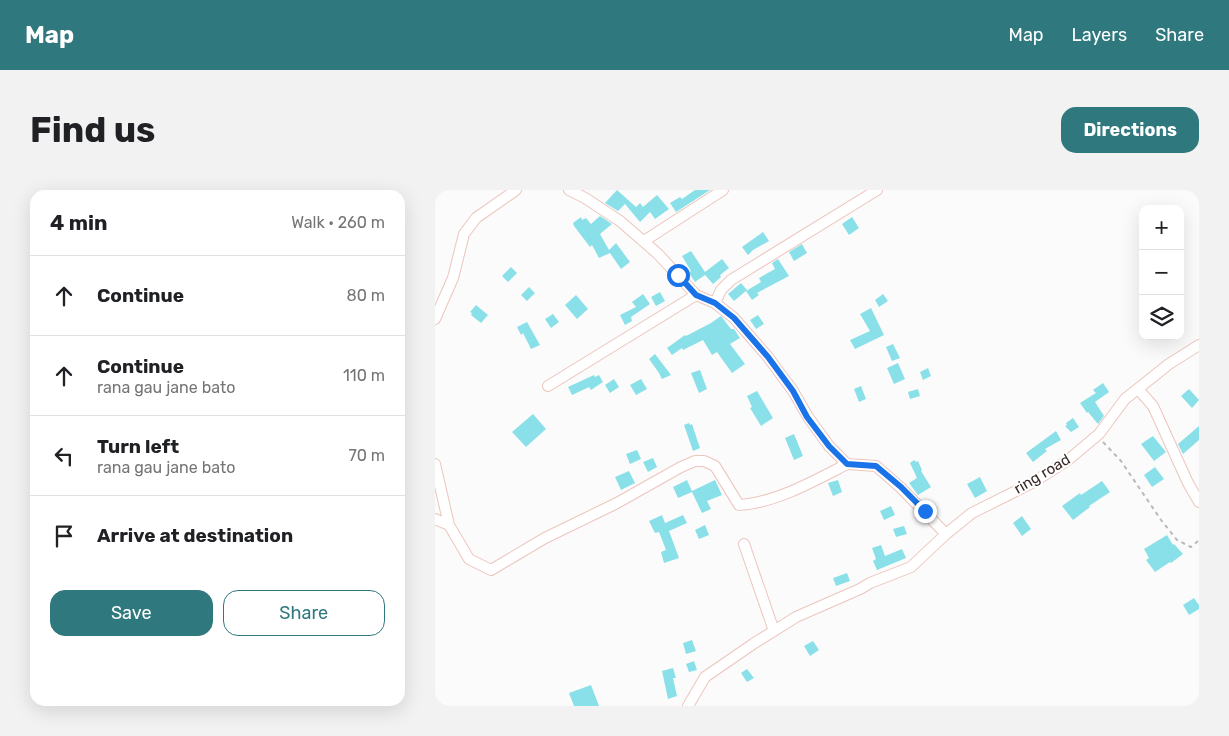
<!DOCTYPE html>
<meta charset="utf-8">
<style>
body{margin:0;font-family:Rubik,sans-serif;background:#f2f2f2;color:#202124}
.controls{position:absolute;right:15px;top:15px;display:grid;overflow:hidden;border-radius:10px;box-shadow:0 5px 20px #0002}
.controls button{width:45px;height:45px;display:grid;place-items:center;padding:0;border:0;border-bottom:1px solid #e0e0e0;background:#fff;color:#202124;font:25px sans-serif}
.stop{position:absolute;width:15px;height:15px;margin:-11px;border:4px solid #1a73e8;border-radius:50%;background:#fff}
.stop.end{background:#1a73e8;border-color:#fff;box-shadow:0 1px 5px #0008}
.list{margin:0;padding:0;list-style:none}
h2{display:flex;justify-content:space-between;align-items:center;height:65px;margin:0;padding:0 20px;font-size:21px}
h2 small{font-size:16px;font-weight:400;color:#757577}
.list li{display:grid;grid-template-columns:32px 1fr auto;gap:15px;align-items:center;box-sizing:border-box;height:80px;padding:0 20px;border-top:1px solid #e0e0e0}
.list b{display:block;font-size:19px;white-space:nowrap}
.list p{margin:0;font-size:16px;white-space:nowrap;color:#757577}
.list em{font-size:16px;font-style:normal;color:#757577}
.actions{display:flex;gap:10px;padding:15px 20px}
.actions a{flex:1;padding:11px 0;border:1px solid #2f787e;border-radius:15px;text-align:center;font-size:18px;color:#2f787e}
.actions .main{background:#2f787e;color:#fff}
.icon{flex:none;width:28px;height:28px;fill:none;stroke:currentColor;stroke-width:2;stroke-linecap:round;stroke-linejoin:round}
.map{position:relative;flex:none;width:764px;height:516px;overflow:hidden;border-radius:15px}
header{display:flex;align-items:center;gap:30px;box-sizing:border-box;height:70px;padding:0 25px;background:#2f787e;color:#fff}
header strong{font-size:24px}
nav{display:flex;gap:28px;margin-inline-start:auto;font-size:18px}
.intro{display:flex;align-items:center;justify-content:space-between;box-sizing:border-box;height:120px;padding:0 30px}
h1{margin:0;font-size:35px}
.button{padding:12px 22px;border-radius:15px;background:#2f787e;color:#fff;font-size:18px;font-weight:700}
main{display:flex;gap:30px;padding:0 30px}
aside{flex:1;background:#fff;border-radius:15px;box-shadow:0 5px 20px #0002}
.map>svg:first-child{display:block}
</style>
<header>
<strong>Map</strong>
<nav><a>Map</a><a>Layers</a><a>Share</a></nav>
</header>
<div class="intro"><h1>Find us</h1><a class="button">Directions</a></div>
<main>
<aside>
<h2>4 min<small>Walk · 260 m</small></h2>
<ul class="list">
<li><svg class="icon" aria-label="ahead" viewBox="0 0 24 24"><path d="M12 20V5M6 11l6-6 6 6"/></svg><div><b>Continue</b></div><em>80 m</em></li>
<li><svg class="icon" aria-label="ahead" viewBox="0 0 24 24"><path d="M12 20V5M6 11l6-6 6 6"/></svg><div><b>Continue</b><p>rana gau jane bato</p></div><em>110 m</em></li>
<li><svg class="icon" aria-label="left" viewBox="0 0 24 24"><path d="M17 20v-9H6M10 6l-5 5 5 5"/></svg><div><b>Turn left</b><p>rana gau jane bato</p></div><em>70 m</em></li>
<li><svg class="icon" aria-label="arrive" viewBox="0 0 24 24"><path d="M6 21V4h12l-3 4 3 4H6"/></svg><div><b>Arrive at destination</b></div></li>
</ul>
<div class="actions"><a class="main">Save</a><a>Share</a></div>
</aside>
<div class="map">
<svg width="764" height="516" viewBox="0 0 764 516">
<rect width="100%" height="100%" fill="#fbfbfb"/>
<path fill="#8ae0e8" d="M182,0L201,17L205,13L208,17L222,5L234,19L220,29L215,22L205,32L190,14L183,21L170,13Z
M260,0H275L241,22L235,13L245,7L247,9Z
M165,26L177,34L165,44L174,60L181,53L195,72L186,79L175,63L164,68L157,55L155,57L139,36L138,33L146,27L147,30L151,28L156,34Z
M417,27L424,38L414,45L407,34Z
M328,42L334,51L318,60L313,65L307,57Z
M367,54L372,63L359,71L354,62Z
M256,61L270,82L287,69L294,78L285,85L286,87L278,94L270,85L260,92L254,83L256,81L247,66Z
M343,69L354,86L322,103L324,105L317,110L311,101L326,92L324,88L340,79L337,73Z
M76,77L82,83L73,92L67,86Z
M306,93L312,100L299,111L293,104Z
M94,97L100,103L92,111L86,105Z
M225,102L230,111L221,116L216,107Z
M208,104L215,114L196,127L197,131L190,135L185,125L201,117L197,112Z
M448,104L453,111L444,117L440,110Z
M141,105L153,119L142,129L130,115Z
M41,115L53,125L46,133L36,125L37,123L35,122Z
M436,118L449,145L420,159L415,150L435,141L425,124Z
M118,124L124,132L116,138L110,129Z
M323,125L329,134L321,139L315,130Z
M286,126L296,139H299L305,148L295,154L310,174L297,183L282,162L277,165L268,150L248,160L247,158L237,165L232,158L250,145L251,146L276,133Z
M92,132L105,155L96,159L88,143L86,145L82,137Z
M458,154L465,168L457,171L451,157Z
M220,164L236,185L227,189L224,183L214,169Z
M463,173L470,189L459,194L452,178Z
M493,178L496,186L488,190L485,182Z
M265,180L272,199L264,203L256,183Z
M159,185L160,187L164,185L168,192L156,200L154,197L137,205L133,197Z
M179,189L184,197L175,203L170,195Z
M206,189L212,199L201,205L195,195Z
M668,193L674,202L660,212L669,226L663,234L653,222L652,223L645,213L661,203L658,200Z
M426,196L431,209L424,212L419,199Z
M483,199L485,206L475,209L473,202Z
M754,199L764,210L757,218L746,206Z
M322,201L338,228L326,236L315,218L317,217L312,206Z
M98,224L111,239L91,257L77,242Z
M638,228L644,237L636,242L630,236L632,235L631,233Z
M254,233L255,235L257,234L265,258L258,261L249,235Z
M764,236V250L748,264L743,254Z
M621,241L626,250L610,259L612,261L598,272L591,263Z
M359,244L368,266L359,270L350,248Z
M718,246L731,262L719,271L706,254Z
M202,260L206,269L195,274L191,264Z
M218,268L222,277L213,282L208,272Z
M479,270L481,272L483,271L487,280L486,281L496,297L483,305L474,293L482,288L475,273Z
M720,277L729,289L717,297L709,285Z
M194,281L200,293L186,300L180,287Z
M545,287L552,301L540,308L532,294Z
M252,290L257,301L280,290L287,305L272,311L276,319L267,323L257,302L243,308L238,297Z
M403,290L407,302L398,306L393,293Z
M667,291L675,302L654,316L655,317L638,330L627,316L645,303L646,305Z
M456,316L460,325L449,330L445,321Z
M227,325L230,333L248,325L252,333L234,341L244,368L229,373L226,362L231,360L224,342L220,343L214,331Z
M587,326L596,339L587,346L578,333Z
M270,335L274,345L264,349L260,340Z
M469,336L472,344L461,347L458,339Z
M732,345L738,355L739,354L748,364L736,373L735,372L720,382L711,370L714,368L709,359Z
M446,355L450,366L467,359L471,368L442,380L438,371L441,369L437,358Z
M412,383L415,391L401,396L398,388Z
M759,408L764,415V419L754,425L748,415Z
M257,450L261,461L251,464L248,453Z
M378,451L384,460L375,466L369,456Z
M259,471L262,480L254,482L251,474Z
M238,478L241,488H238L242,506L233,509L227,481Z
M312,479L319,488L312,492L306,483Z
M156,495L164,516H139L134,503Z"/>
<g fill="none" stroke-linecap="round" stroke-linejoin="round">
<g stroke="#ecc5bd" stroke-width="12">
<path id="street" d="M134,0L150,8L185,31L223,64L261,105L280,113L299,128L333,167L358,201L373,227L394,256L412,274L441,276L465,297L511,344
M209,51L288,0
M280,113L286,100L296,90L442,0
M0,129L18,88L29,44L41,28L81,0
M113,196L261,105
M703,199L718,216L753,293L764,312
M0,274L14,335
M0,329L14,335L34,369L56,380L110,348L182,313L246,277L260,271H269L280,276L304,315C340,313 379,291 412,274
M309,354L339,441
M253,516L270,487L318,454L361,427L425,399L435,393L476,377L511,344L537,323L597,293L633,270L664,244L690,209L734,174L764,155"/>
</g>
<path stroke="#bdb8b7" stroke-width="2" stroke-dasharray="4 4" stroke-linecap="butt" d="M668,252L686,271L726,330L742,350L756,357L764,350"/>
<use href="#street" stroke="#fff" stroke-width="10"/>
</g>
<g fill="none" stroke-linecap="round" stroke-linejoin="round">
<path stroke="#1a73e8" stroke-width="6" d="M243,85L261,105L280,113L299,128L333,167L358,201L372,227L394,256L412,274L441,276L466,297L490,321"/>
</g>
<g text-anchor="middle" stroke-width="4" stroke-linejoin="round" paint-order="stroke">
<g font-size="15" fill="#392a27" stroke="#fff">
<text transform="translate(607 284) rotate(-31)" y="5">ring road</text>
</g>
</g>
</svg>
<div class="controls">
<button>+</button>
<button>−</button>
<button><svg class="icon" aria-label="layers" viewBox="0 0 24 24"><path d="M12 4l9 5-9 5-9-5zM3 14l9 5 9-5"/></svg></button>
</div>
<div class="stop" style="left:243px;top:85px"></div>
<div class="stop end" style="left:490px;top:321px"></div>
</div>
</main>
